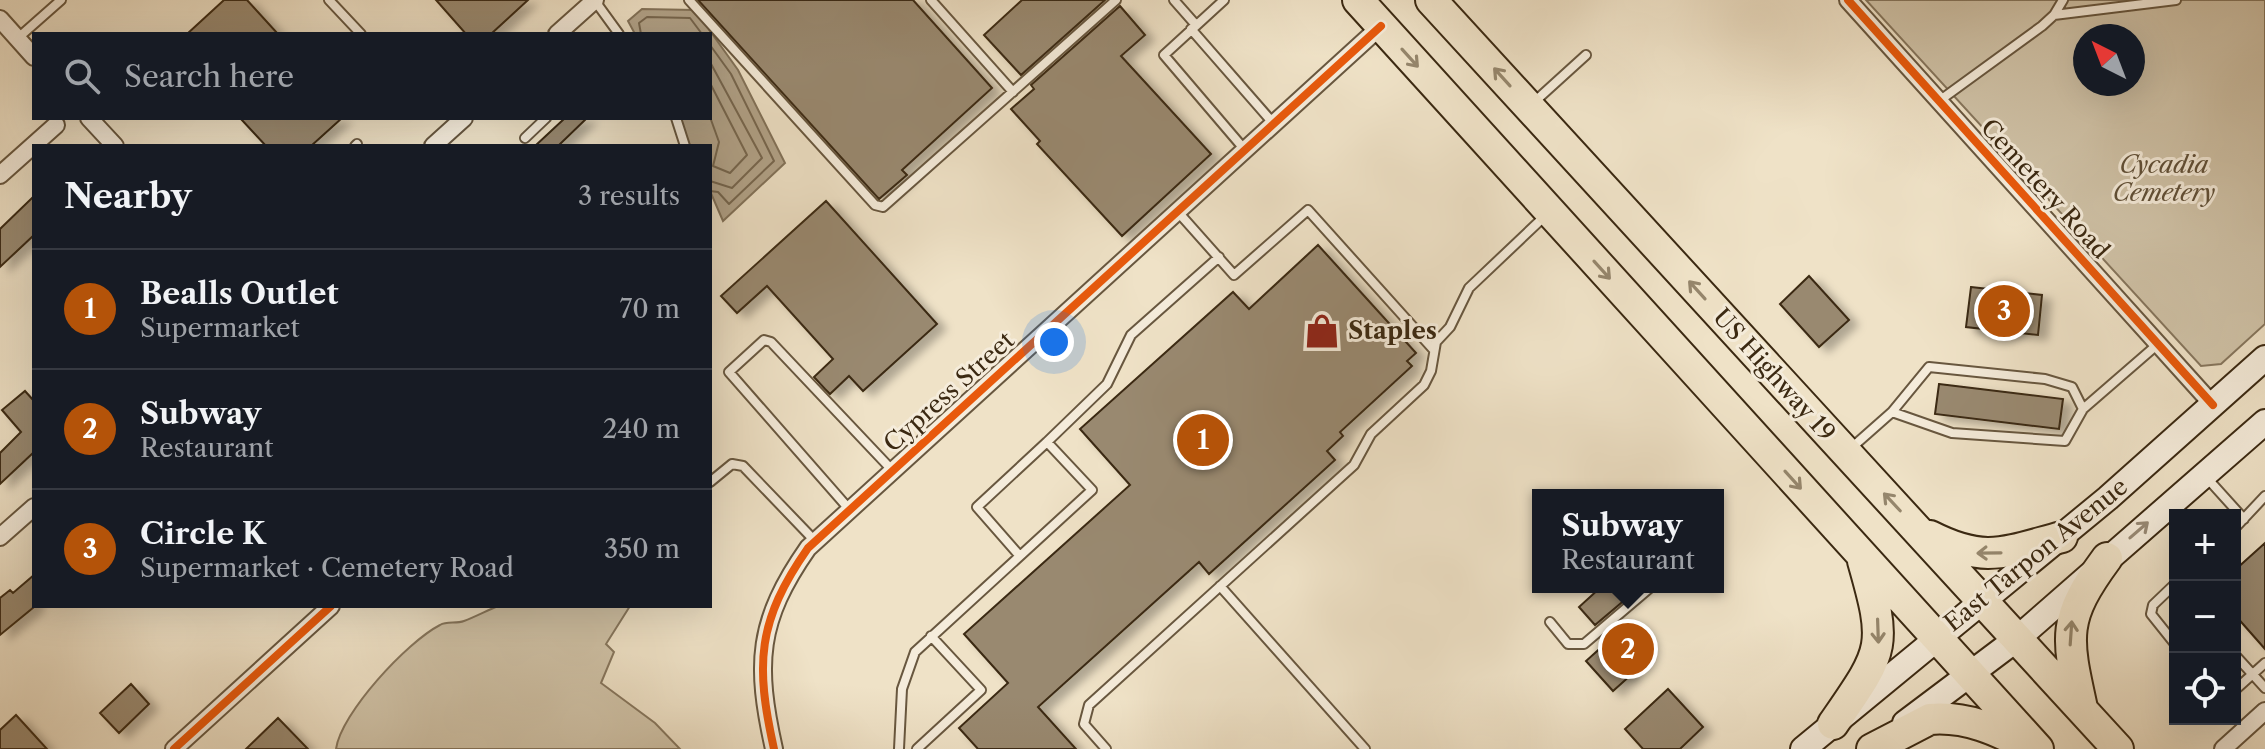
<!DOCTYPE html>
<meta charset="utf-8">
<style>
body{margin:0;font-family:"Libre Caslon Text",serif;background:#20242c;color:#f1f3f6}
.controls{position:absolute;right:24px;bottom:24px;display:grid;overflow:hidden;border-radius:0px;box-shadow:0 8px 32px #0002}
.controls button{width:72px;height:72px;display:grid;place-items:center;padding:0;border:0;border-bottom:2px solid #363941;background:#171b24;color:#f1f3f6;font:40px sans-serif}
.compass{position:absolute;left:2073px;top:24px;width:72px;height:72px;border-radius:50%;background:#171b24;box-shadow:0 8px 32px #0002;rotate:318deg}
.you{position:absolute;left:1054px;top:342px;width:28px;height:28px;margin:-20px;border:6px solid #fff;border-radius:50%;background:#1a73e8;box-shadow:0 0 0 12px #1a73e833}
.badge{display:grid;place-items:center;width:52px;height:52px;border-radius:50%;background:#b45309;color:#fff;font-size:26px;font-weight:700}
.pin{position:absolute;translate:-50% -50%;border:4px solid #fff;box-shadow:0 2px 8px #0006}
.popup{position:absolute;left:1532px;top:489px;width:192px;height:104px;box-sizing:border-box;display:grid;place-content:center;border-radius:0px;background:#171b24;filter:drop-shadow(0 2px 6px #0005);font-size:26px;white-space:nowrap;color:#9ea1a6}
.popup b{font-size:30px;color:#f1f3f6}
.popup::after{content:'';position:absolute;left:50%;top:100%;margin-left:-16px;border:16px solid transparent;border-top-color:#171b24}
.list{margin:0;padding:0;list-style:none}
h2{display:flex;justify-content:space-between;align-items:center;height:104px;margin:0;padding:0 32px;font-size:34px}
h2 small{font-size:26px;font-weight:400;color:#9ea1a6}
.list li{display:grid;grid-template-columns:52px 1fr auto;gap:24px;align-items:center;box-sizing:border-box;height:120px;padding:0 32px;border-top:2px solid #363941}
.list b{display:block;font-size:30px;white-space:nowrap}
.list p{margin:0;font-size:26px;white-space:nowrap;color:#9ea1a6}
.list em{font-size:26px;font-style:normal;color:#9ea1a6}
.icon{flex:none;width:44px;height:44px;fill:none;stroke:currentColor;stroke-width:2;stroke-linecap:round;stroke-linejoin:round}
.map{position:relative;flex:none;width:2265px;height:749px;overflow:hidden}
.search{position:absolute;background:#171b24;box-shadow:0 8px 32px #0002;left:32px;top:32px;width:680px;height:88px;display:flex;align-items:center;gap:20px;box-sizing:border-box;padding:0 28px;border-radius:0px;color:#9ea1a6;font-size:30px}
.panel{position:absolute;background:#171b24;box-shadow:0 8px 32px #0002;left:32px;top:144px;width:680px;height:464px;border-radius:0px}
.map>svg:first-child{display:block}
</style>
<div class="map">
<svg width="2265" height="749" viewBox="0 0 2265 749">
<defs>
<filter id="shadow"><feDropShadow dx="9" dy="5" stdDeviation="4" flood-color="#0004"/></filter>
</defs>
<rect width="100%" height="100%" fill="#efe2c7"/>
<filter id="stains"><feTurbulence type="fractalNoise" baseFrequency=".0025" numOctaves="4"/><feColorMatrix values="0 0 0 0 .2 0 0 0 0 .09 0 0 0 0 .02 0 0 0 .5 -.17"/></filter>
<radialGradient id="worn" r=".72"><stop offset=".6" stop-color="#630" stop-opacity="0"/><stop offset="1" stop-color="#630" stop-opacity=".3"/></radialGradient>
<path fill="#d0c3a8" stroke="#86765d" stroke-width="2" fill-rule="evenodd" d="M1866,0H2265V324L2221,364L2201,366ZM2085,36H2133V84H2085Z
M498,606H630L606,644L614,652L601,683L655,723L680,749H336C341,713 407,642 440,625C447,621 456,624 464,621C475,617 486,611 498,606Z"/>
<path fill="#b2a389" stroke="#827259" stroke-width="2" d="M642,9L695,10L738,70L785,163L723,221L710,191V146H690L678,118H710V34H635L628,21Z"/>
<g fill="none" stroke-linecap="round" stroke-linejoin="round">
<path stroke="#76664e" stroke-width="2" d="M641,34L639,23L647,17L690,18L702,34
M710,45L731,74L774,161L729,204L718,192L710,191
M710,62L762,158L732,188L710,181
M710,83L747,155L730,173L713,166L719,142L710,117"/>
</g>
<path fill="#998970" stroke="#3b2912" stroke-width="2" filter="url(#shadow)" d="M224,0H247L278,34H187Z
M436,0H528L491,34H466Z
M698,0H913L992,88L902,170L907,175L879,199Z
M1022,0H1105L1021,75L984,35Z
M1120,6L1145,35L1121,56L1211,154L1122,236L1037,144L1040,141L1011,109L1034,89L1031,85Z
M240,118H342L311,146H266Z
M565,118H587L558,146H535Z
M34,196V235L0,267V229Z
M826,201L937,324L863,391L849,376L830,394L825,389L814,377L833,359L767,286L737,313L721,296Z
M1318,245L1416,353L1407,361L1412,366L1340,432L1343,436L1327,451L1335,460L1209,574L1199,562L1038,707L1076,749H978L959,728L1008,683L964,634L1130,485L1080,429L1233,292L1249,309Z
M1809,276L1849,320L1819,347L1780,304Z
M1971,287L2042,295L2038,335L1966,327Z
M1939,384L2063,399L2059,429L1935,414Z
M25,391L34,401V452L0,484V453L21,432L2,410Z
M2265,543V649L2235,615V570Z
M34,575V607L0,635V598L10,590L13,593Z
M1601,587H1640L1595,625L1579,607Z
M1605,644L1632,674L1613,691L1586,661Z
M131,684L149,704L119,733L100,713Z
M1668,689L1703,727L1680,749H1643L1625,729Z
M16,715L47,749H0V730Z
M278,718L308,749H246Z"/>
<g fill="none" stroke-linecap="round" stroke-linejoin="round">
<g stroke="#68573f" stroke-width="12">
<path id="lane" d="M329,0L361,34
M689,0L875,205L883,207L1116,0
M931,0L1013,92
M1174,0L1196,25
M1224,0L1164,55L1245,150
M595,1L619,34
M2054,15L2176,0
M1191,29L1274,124
M18,38L61,0
M1939,101L2042,26L2054,15L2063,0
M1532,104L1586,55
M676,118L685,146
M525,138L546,118
M355,146L357,144
M1178,212L1234,275L1308,210L1433,349
M1892,412L1929,367L2045,379L2072,387L2083,409
M1849,450L1892,412L1952,433L2065,441L2083,409L2158,344
M2207,478L2244,519
M710,482L732,464L743,466L815,541
M849,509L729,372L764,340L771,342L892,470
M2235,528L2265,496
M1019,555L977,507L1047,442
M2175,584L2153,605L2151,614L2175,644
M1220,586L1365,749
M1550,622L1568,644H1584L1651,587
M2235,655L2265,688
M2235,690L2265,663
M899,749L902,689L915,652L1092,490L1047,442L1107,384L1131,335L1219,257
M917,749L981,690L931,636
M1106,749L1084,724L1089,705L1354,465L1371,434L1424,385L1431,371L1436,342L1450,327L1469,288L1546,215"/>
</g>
<g stroke="#68573f" stroke-width="20">
<path id="street" d="M1848,0L2213,405
M0,19L34,57
M557,34L595,0
M89,118L115,146
M433,146L464,118
M0,175L56,125
M0,537L34,507
M174,749L331,606
M774,749C755,664 757,621 808,548L1381,26
M2223,749L2265,711"/>
</g>
<g stroke="#3b2912" stroke-width="28">
<path id="secondary" d="M1905,723L2018,638L2265,422
M1803,749L2108,498L2265,358"/>
</g>
<g stroke="#3b2912" stroke-width="34">
<path id="highway" d="M1358,0L2038,749
M1431,0L2118,749
M1930,536C1985,564 2005,552 2062,537
M2082,708C2066,636 2062,619 2107,558
M1833,724C1884,650 1888,648 1863,561
M1872,749L1930,719C1967,716 1997,730 2029,747"/>
</g>
<use href="#lane" stroke="#f5ecdb" stroke-width="8"/>
<use href="#street" stroke="#f5ecdb" stroke-width="16"/>
<use href="#secondary" stroke="#f5ecdb" stroke-width="24"/>
<use href="#highway" stroke="#efe2c7" stroke-width="30"/>
<g stroke="#f5ecdb" stroke-width="13">
<path id="cycleway" d="M1848,0L2213,405
M174,749L331,606
M774,749C755,664 757,621 808,548L1381,26"/>
</g>
<use href="#cycleway" stroke="#e8590c" stroke-width="8"/>
</g>
<defs><path id="oneway-shaft" d="M-6 0H5M1.5-3L5.5 0L1.5 3" fill="none" stroke-width="1.6" stroke-linecap="round" stroke-linejoin="round" transform="scale(2)"/></defs>
<g stroke="#95866c">
<use href="#oneway-shaft" transform="translate(1410 58) rotate(48)"/>
<use href="#oneway-shaft" transform="translate(1502 77) rotate(-132)"/>
<use href="#oneway-shaft" transform="translate(1602 270) rotate(48)"/>
<use href="#oneway-shaft" transform="translate(1697 290) rotate(-132)"/>
<use href="#oneway-shaft" transform="translate(1793 480) rotate(48)"/>
<use href="#oneway-shaft" transform="translate(1892 502) rotate(-133)"/>
<use href="#oneway-shaft" transform="translate(1989 553) rotate(179)"/>
<use href="#oneway-shaft" transform="translate(1878 631) rotate(88)"/>
<use href="#oneway-shaft" transform="translate(2071 633) rotate(-86)"/>
</g>
<use stroke="#988a76" href="#oneway-shaft" transform="translate(2139 530) rotate(-41)"/>
<defs>
<g id="shop-bare" transform="scale(2.76)"><path d="M-5-2.5h2.3a2.7 3.5 0 0 1 5.4 0H5L5.5 6h-11ZM-1.5-2.5h3a1.5 2.3 0 0 0-3 0Z" fill="#8f2418" stroke="#f5ecdb" stroke-width="2.5" paint-order="stroke"/></g>
</defs>
<g fill-rule="evenodd">
<use href="#shop-bare" x="1322" y="331"/>
</g>
<g text-anchor="middle" stroke-width="6" stroke-linejoin="round" paint-order="stroke">
<g font-size="24" font-style="italic" fill="#605038" stroke="#f5ecdb">
<text x="2164" y="173">Cycadia<tspan x="2164" dy="28">Cemetery</tspan></text>
</g>
<g font-size="24" fill="#3b2912" stroke="#f5ecdb">
<text transform="translate(2045 189) rotate(48)" y="8">Cemetery Road</text>
<text transform="translate(1774 375) rotate(48)" y="8">US Highway 19</text>
<text transform="translate(949 392) rotate(-42)" y="8">Cypress Street</text>
<text transform="translate(2036 555) rotate(-39)" y="8">East Tarpon Avenue</text>
</g>
<g font-size="24" font-weight="bold" fill="#3b2912" stroke="#f5ecdb" text-anchor="start">
<text x="1348" y="339">Staples</text>
</g>
</g>
<rect width="100%" height="100%" filter="url(#stains)"/>
<rect width="100%" height="100%" fill="url(#worn)"/>
</svg>
<div class="controls">
<button>+</button>
<button>−</button>
<button><svg class="icon" aria-label="locate" viewBox="0 0 24 24"><circle cx="12" cy="12" r="6"/><path d="M12 2v4M12 18v4M2 12h4M18 12h4"/></svg></button>
</div>
<svg class="compass" viewBox="-18 -18 36 36"><path d="M0-13l5 13h-10z" fill="#e53935"/><path d="M0 13l5-13h-10z" fill="#9ea1a6"/></svg>
<div class="you"></div>
<div class="pin badge" style="left:1203px;top:440px">1</div>
<div class="pin badge" style="left:1628px;top:649px">2</div>
<div class="popup"><b>Subway</b>Restaurant</div>
<div class="pin badge" style="left:2004px;top:311px">3</div>
<div class="search"><svg class="icon" aria-label="search" viewBox="0 0 24 24"><circle cx="10" cy="10" r="6"/><path d="M15 15l6 6"/></svg>Search here</div>
<section class="panel">
<h2>Nearby<small>3 results</small></h2>
<ul class="list">
<li><span class="badge">1</span><div><b>Bealls Outlet</b><p>Supermarket</p></div><em>70 m</em></li>
<li><span class="badge">2</span><div><b>Subway</b><p>Restaurant</p></div><em>240 m</em></li>
<li><span class="badge">3</span><div><b>Circle K</b><p>Supermarket · Cemetery Road</p></div><em>350 m</em></li>
</ul>
</section>
</div>
